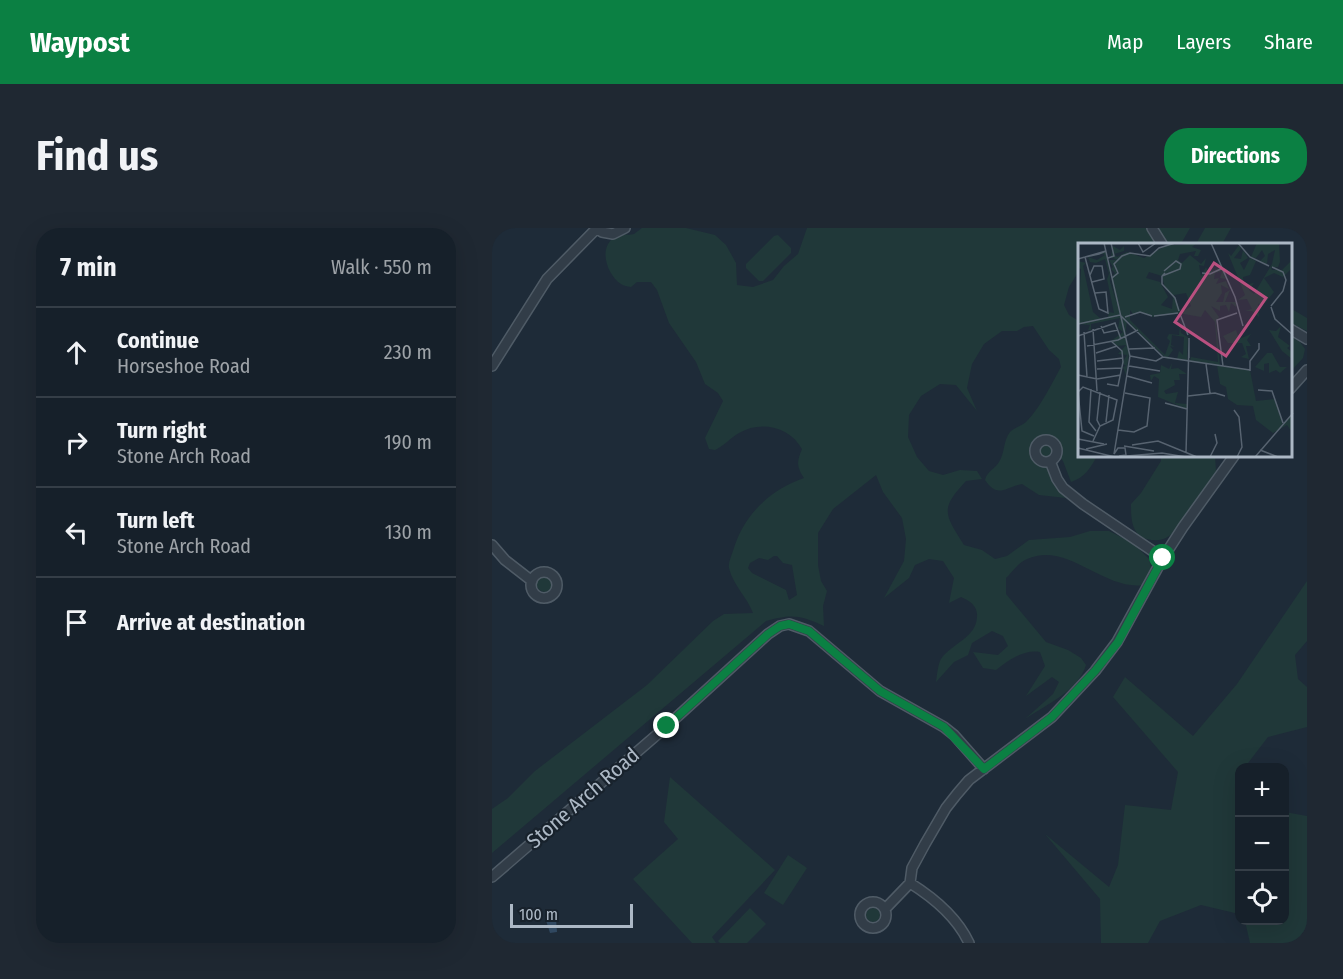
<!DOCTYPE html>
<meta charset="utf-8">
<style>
body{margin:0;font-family:"Fira Sans Condensed",sans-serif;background:#1f2832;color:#f1f3f6}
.controls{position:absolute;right:18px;bottom:18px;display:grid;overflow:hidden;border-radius:12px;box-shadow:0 6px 24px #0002}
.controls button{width:54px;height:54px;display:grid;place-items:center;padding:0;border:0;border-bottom:2px solid #353e47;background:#16202a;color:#f1f3f6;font:30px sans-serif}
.scale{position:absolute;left:18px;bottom:15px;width:123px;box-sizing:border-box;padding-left:6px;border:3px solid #acb8c5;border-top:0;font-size:16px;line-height:21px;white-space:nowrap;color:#acb8c5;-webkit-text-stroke:4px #18222c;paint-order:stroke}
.stop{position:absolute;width:18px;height:18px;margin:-14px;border:4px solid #0b8043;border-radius:50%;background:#fff}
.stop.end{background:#0b8043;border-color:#fff;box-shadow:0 2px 6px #0008}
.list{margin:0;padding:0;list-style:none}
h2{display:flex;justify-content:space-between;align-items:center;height:78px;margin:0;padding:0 24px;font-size:26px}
h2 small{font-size:20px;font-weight:400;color:#9ea3a8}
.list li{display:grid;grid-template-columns:39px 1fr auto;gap:18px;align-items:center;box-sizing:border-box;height:90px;padding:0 24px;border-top:2px solid #353e47}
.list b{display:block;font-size:22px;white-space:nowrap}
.list p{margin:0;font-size:20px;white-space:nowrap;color:#9ea3a8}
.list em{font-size:20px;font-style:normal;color:#9ea3a8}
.icon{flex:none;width:33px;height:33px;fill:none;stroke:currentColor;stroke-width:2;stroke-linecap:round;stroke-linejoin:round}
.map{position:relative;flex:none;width:815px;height:715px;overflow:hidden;border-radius:24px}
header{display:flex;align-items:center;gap:36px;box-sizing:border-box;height:84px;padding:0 30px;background:#0b8043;color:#fff}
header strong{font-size:28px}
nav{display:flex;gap:33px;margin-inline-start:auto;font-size:21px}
.intro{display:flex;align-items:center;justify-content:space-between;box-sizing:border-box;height:144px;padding:0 36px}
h1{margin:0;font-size:42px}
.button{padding:15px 27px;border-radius:24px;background:#0b8043;color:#fff;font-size:21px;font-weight:700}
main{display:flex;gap:36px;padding:0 36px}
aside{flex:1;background:#16202a;border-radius:24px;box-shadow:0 6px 24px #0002}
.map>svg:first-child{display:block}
</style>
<header>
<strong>Waypost</strong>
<nav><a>Map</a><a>Layers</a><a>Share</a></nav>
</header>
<div class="intro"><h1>Find us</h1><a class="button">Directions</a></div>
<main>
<aside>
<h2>7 min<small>Walk · 550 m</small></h2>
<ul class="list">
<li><svg class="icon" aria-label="ahead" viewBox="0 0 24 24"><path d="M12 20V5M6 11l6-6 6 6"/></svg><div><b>Continue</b><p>Horseshoe Road</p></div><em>230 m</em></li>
<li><svg class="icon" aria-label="right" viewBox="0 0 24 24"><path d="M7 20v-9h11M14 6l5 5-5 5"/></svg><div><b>Turn right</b><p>Stone Arch Road</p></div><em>190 m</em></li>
<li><svg class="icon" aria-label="left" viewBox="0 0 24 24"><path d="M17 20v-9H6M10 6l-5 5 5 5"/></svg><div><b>Turn left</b><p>Stone Arch Road</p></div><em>130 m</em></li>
<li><svg class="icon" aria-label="arrive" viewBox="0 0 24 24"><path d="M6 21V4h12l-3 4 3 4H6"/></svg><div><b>Arrive at destination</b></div></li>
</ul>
</aside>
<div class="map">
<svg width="815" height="715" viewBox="0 0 815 715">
<rect width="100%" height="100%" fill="#1e2b38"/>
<path fill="#203839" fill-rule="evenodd" d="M150,0H194L223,7L234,17L244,35L245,57L261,59L281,52L292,38L306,26L315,0H698L690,14L693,16H675L671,9L662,12L660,16H587V43L577,59L572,77L577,87L587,93V228H605C598,241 593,249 579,254L571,233L564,225C561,237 571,256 574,270L547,267L530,256C513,259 506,271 493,252C495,243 503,241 507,234C513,225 511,213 518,204C522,200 529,198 534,194C547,182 560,155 569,139L567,131L557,122L541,98L532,99L525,103H510L492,116L480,136L475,160L485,183L464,157L448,156L429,168L417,187L416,209L425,229L437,243L451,247L468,242L485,243L490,251L474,253C448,281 452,285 472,317L490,322L503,331L515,328L537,312L578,309L598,303H617L641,315L657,331L660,344L652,357C611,363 576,313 535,331C527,334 520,344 514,350V366L554,414L576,422L589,430L594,437C586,463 555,476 533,491L561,466L567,454L560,449L534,468L553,438L548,424C532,421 517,432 504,442L491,440L481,424L506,427L516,418L511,408L500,403L480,415L476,427L462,434L444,454C445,447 446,436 449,431C460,415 484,410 485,389C486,378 478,373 469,369L457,375L462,350L451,333L437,331L423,337L417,350L392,370L412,333L414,311L410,290L391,264L384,247L341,281L326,305V337L329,353L335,363L331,378L332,398C308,387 299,386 274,393L0,625V581L16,570L43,543L155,457L221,393L232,386L261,385C255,369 241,357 237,340C236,335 239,329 241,323C251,288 277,262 312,250C304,238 305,233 310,221C298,199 269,192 247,205C238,210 232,218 223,222L217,221L213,210L231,173L226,165L213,156L204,134L177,95L165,62L159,54H145L139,59C135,58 132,58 129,56C115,47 105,19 124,8C130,5 136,8 142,6ZM282,328H285L291,335L300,337L305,367L297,372L294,362L260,345L256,340L258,335L267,330L276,332Z
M713,0H739L730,16H704Z
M286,7L299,20V25L271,53H267L254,40V36L282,8Z
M798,80L815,90V103L799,95Z
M798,108L808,114L813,121L811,130L799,143Z
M669,228H723L724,243L719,250L718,257C708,269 688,301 677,308C670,313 663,313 655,311C639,307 639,289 639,276L649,265L669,233Z
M44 355a9 9 0 1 1 18 0a9 9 0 1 1-18 0Z
M815,353V413L803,427L806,451L815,459V499L776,509L753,539L748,540L747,546L743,553L748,557L747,686L709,677L668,693L656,715H609L608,671L553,606L617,659L626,637L633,577L679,582L686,544L621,469L633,449L701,508L745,456Z
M178,549L283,642L220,709L224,715H200L141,651L186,611L172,594Z
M793,584L815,588V715H758L753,693L792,692Z
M296,627L315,640L291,677L272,665Z
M374 687a7 7 0 1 1 14 0a7 7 0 1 1-14 0Z
M258,680L274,696L255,715H228L226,713Z"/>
<path fill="#304860" d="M61,687L64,691L65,704L58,705L53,689Z"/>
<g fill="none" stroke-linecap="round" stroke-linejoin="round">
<g stroke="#4f5b66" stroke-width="12">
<path id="street" d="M105,0L110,4L121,6L133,0
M660,0L670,16
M798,101L815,111
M0,138L55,51L105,0
M798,161L815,142
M543 223a11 11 0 1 1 22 0a11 11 0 1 1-22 0Z
M558,233L565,251L571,260L591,276L671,330
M0,317L13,332L40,353
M39 357a13 13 0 1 1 26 0a13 13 0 1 1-26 0Z
M0,649L175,498L276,406L288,398L297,396L317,403L388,463L452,499L462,507L492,541
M418,655C442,670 465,689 477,715
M368 687a13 13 0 1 1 26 0a13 13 0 1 1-26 0Z
M393,681L418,655L420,640L433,616L454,580L465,566L477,552L560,489L603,443L625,414L671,330L691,299L742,228"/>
</g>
<use href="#street" stroke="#323d48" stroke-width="9"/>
</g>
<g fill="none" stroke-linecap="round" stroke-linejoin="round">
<path stroke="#0b8043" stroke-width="8" d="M175,498L276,406L288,398L297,396L317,403L388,463L452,499L492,541L560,489L603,443L626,414L671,330"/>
</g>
<g text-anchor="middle" stroke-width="4.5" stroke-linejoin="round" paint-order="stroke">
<g font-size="21" fill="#acb8c5" stroke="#18222c">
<text transform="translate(91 570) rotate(-41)" y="7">Stone Arch Road</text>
</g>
</g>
<g transform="translate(586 15)">
<rect width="214" height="214" fill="#1e2b38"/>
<path d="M100,0H119L114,4L123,7L120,13H116L118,8L102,11L100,17L104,20L112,12L123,21L128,15L126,23L121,22L123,33L128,24L131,30L132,25L134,28L144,24L141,27H145L148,36L142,35L144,28L137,30L136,36L141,35L138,41L148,38L151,46L143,42L144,50L138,59H145L147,50L152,47L147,59H158V64L153,60L151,69L148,62L142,63V68L133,63L141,74L138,78L142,123L172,127L178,158L196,156L205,181L214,171V189L209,182L195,190L178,177L175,163L159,162L150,156L148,144L142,141L139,122L112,118L113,114L140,119L137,79L127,67L123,74L100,70L75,74L64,69L56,72L52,67V77L87,112L92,98L89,95L91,91L101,92L102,82L103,90L110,94L109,117L99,116L101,108L105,112L106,94L94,92L93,102L97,104L92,103L95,107L90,114L98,116H89L49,78L47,94L51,110L48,132L45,124L48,123L44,120L49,112L40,111L48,102L39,103L33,98L45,89L40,85L42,75L13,81V87H10L12,82L0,81L3,26L0,25V18L8,20L5,23L15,69L23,76L30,74L31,69L36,70L29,36L31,31L27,16L18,20L12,19L10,14L19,17L27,12L21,9H28L32,31V38L38,59L33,35L37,30L33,26L35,24L31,17H39L33,14L35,3L42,7L46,3V8L36,11L39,14L49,9L66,15L89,2H108ZM71,29L84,33L87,45L95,53L94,66L83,62L90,54L82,39L68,35ZM108,50L113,63L103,70L96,52ZM179,0H201L202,19L200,24H193L194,27H204L214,17V25L205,34L196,30L186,35L196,49L187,60L180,61L181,74L174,68H167L174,66L169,56L160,57L167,52L150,10L153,13L161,2L163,6L156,15L163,16L165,7L170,15L162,20L166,27L172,15L178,18L172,32L165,34L166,42L176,40L171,47L176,51L194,21L197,7L190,11L189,21L182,18L187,13L184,7L178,15L173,14ZM203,83L200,94L212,103L209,105L214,109V116L204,108L191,87L198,88ZM158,87L161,96L173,91L169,97L173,103H168L171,116L163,114L168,111L164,100H150L145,93ZM189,110H194L202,124H209L202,130L198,127L191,130V120L186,121V128L177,124ZM94,120L93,126L100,125L109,131H101L102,137H96L97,142L86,148L88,151L100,149L97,160L109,161V166L80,154L81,136L76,133L73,138L72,132L82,130L83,122L91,126Z" fill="#203839" fill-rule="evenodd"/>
<path fill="none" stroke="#576370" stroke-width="1.5" d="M26,0L52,113L36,211M60,0L65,9L78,0M133,0L157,54L165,83M160,0L172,14L191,23M7,14L15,44L21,66L30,70L28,49L17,50M30,15L36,13L33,0M0,16L7,14L21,11L28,8L7,14M86,28L98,18L103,21L102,26L84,33L87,30M124,30L132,31L145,25M12,32L16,23H24L26,36L14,39M84,33V41L97,55L101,68M34,35L40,30L36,21L44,13L52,10L72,13L81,5L97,0M193,63L205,48L208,37L205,29L194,24M193,64L197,76L215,92M102,71L110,92M76,73L100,70M47,74L62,69L74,73M0,81L42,72L85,114L172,127M23,83L26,90L40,87M15,86L19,148M6,89L9,134M0,93L37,80L43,96M9,103L40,97L60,87M51,106L77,105M18,110L39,103M52,113L78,118L85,114M111,115V95M19,118L45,115M128,121L132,150M51,123L82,128M145,123L139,77L159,70M19,126L44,125M172,128V118L181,106V100M0,132L19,136L43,132M49,133L74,140M29,141L40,143L45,119L44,108L33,98M13,146L11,179L18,188M180,147L194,148L205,180M22,149L19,177L22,183M110,153L137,150L147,153M87,160L109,166M156,167L161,174L164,204L159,214M28,179L31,152M40,187L56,189L69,183L72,155L47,150M0,196L26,201M15,198L22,183L35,177L39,157L5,144L0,149L4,188L16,193M54,202L80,198L119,214M46,203L76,208M0,205L37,214L84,210L108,214M8,206L29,201M182,207L200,214M108,210L111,99M36,211L40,205H47L48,212L41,213M132,214L139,200L137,191M177,214L215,170"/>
<path fill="#ba5080" fill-opacity="0.15" stroke="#ba5080" stroke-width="3" d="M136,20L188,55L148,113L97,79Z"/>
<rect width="214" height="214" fill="none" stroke="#acb8c5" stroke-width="3"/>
</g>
</svg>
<div class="controls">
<button>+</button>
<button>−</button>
<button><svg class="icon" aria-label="locate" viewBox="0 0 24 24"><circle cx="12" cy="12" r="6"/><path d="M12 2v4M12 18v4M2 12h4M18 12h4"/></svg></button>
</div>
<div class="scale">100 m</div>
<div class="stop" style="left:671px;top:330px"></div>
<div class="stop end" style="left:175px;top:498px"></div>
</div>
</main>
